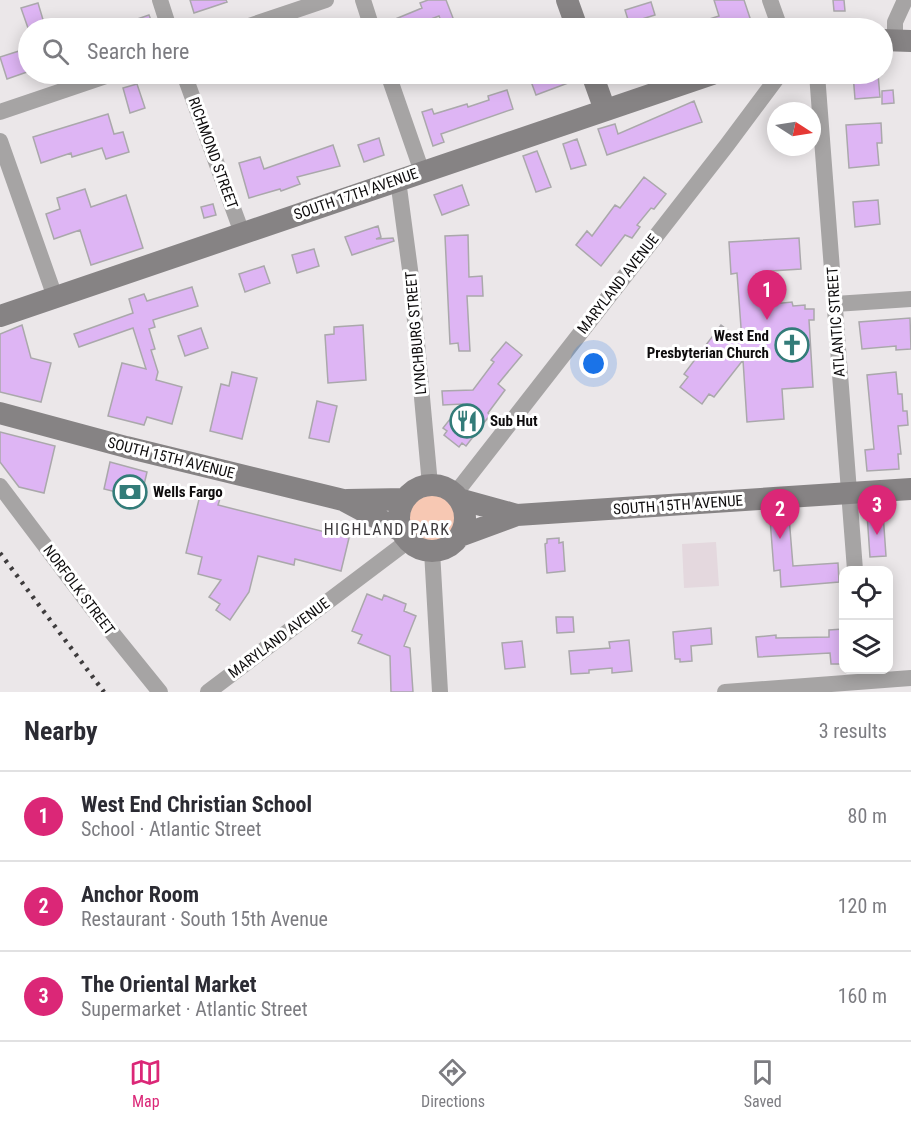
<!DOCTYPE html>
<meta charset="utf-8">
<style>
body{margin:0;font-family:"Roboto Condensed",sans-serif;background:#f2f2f3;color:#2b2b33}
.controls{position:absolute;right:18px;bottom:18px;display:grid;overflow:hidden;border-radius:12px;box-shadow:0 3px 15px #0003}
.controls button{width:54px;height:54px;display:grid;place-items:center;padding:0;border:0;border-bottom:2px solid #e1e1e2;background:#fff;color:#2b2b33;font:30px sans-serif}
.compass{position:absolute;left:767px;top:102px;width:54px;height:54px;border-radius:50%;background:#fff;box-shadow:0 3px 15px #0003;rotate:102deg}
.you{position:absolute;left:594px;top:364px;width:21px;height:21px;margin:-15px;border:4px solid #fff;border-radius:50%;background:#1a73e8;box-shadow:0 0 0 9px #1a73e833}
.badge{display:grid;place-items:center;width:39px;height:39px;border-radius:50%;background:#db2777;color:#fff;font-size:20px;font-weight:700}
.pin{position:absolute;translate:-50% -50px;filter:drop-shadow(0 2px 3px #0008)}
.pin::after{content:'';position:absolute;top:32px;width:21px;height:18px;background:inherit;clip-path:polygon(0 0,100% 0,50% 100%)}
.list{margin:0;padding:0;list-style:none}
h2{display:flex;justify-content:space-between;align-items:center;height:78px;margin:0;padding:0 24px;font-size:26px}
h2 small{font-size:20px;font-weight:400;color:#7c7c81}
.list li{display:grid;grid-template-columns:39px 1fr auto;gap:18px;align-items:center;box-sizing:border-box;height:90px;padding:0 24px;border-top:2px solid #e1e1e2}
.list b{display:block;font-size:22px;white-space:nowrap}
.list p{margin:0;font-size:20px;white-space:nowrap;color:#7c7c81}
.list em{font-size:20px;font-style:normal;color:#7c7c81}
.icon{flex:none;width:33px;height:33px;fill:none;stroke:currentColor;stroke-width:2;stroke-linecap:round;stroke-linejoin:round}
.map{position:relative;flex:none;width:911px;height:692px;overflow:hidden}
.search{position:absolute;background:#fff;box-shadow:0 3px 15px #0003;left:18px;right:18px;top:18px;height:66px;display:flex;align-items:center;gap:15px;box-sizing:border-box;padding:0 21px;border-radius:33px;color:#7c7c81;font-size:22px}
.sheet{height:348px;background:#fff}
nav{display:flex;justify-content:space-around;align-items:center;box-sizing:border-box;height:84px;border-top:2px solid #e1e1e2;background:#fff;font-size:16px;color:#7c7c81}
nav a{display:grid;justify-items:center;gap:3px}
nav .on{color:#db2777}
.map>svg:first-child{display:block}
</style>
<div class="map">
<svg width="911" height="692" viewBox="0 0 911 692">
<rect width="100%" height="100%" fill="#ebe7e9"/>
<path fill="#e4d8de" d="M716,542L719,586L684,588L682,544Z"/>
<path fill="#f7c8b3" d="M404 520a27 27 0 1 1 54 0a27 27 0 1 1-54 0Z"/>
<path fill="#deb5f4" stroke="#aaa8ab" stroke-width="1.5" d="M190,0H226L227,2L194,13Z
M428,0H446L453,18L442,23L439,16L407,28H396L393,20L422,8L420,3Z
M714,0H744L751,21L742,23L744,28H687V26L719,16Z
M833,0H844L845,11H834Z
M651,2L655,15L629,23L625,10Z
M38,3L44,23L28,28L21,8Z
M149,15L154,28H114V27Z
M19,51L27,72L7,79L0,57Z
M536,74H565L568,83L536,95L529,76Z
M853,74H878L880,97L855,99Z
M137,84L145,108L130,113L123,88Z
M507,90L513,109L441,134L444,142L433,146L422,112L432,109L434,114L467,104L468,107L489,100L488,96Z
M893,90L894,103L882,104V91Z
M694,101L702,122L607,155L598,129L615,124L618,134Z
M108,114L114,134L123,132L129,152L106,159L102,148L72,157L71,153L41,163L33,137Z
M881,123L882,143H877L879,165L849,168L846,125Z
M379,138L384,155L364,162L358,145Z
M577,139L586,165L571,169L563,144Z
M333,145L340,166L297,177L300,184L281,191L280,189L249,198L239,163L260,157L264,169Z
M537,151L551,187L536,192L523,156Z
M644,177L666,194L654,209L651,208L637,225L640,227L632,238L625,235L601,266L576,245L587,231L592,236L615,205L620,208Z
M462,185L469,205L442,215L434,195Z
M85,189L91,207L126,195L143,248L91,265L80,230L54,239L46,214L60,209L57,198Z
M878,200L880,224L855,227L853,202Z
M213,204L216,215L204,218L201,207Z
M378,226L381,237L376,239L393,238L394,241L352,255L345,237Z
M468,235L469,277L482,276L483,296H467L470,351H459L458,343L450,344L445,236Z
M799,238L801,269L771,271L773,304L792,302L793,306L805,305V309H814V320H809L813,387L782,389L784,419L747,422L743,360L714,397L709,394L702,404L680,387L688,377L684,374L721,325L742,341L737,273L731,274L729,242Z
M314,249L319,266L297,273L292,255Z
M264,266L270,283L245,292L239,274Z
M192,287L198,306L153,320L155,327L149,329L155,349L151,350L158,372L156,380L182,387L172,424L147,417L144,425L108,416L122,363L146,369L133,328L79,347L74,334L133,313L129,299L144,294L147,301Z
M910,318L911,349L896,350V346L862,349L859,322Z
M22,325L31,358L51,363L41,402L0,392V334Z
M363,325L366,380L328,383L325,335L334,334V327Z
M201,328L208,348L185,356L178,336Z
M506,342L522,355L498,384L505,390L488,413L490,415L466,446L462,443L459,447L444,435L447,431L443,428L462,404L443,405L442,391L473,390L494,362L491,360Z
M232,372L257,378L242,439L210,431L221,384L229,386Z
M896,372L898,394H902L903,411H907L908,425L898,426L901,454H898L899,469L867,471L865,450L874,449L867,375Z
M317,401L337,406L329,442L309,438Z
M0,432L55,446L44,493L19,487L0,462Z
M110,462L147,472L141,498L104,489Z
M202,487L222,492L218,505L349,538L341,571L295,559L294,565L258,556L249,592L230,620L216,610L220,604L209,597L221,580L198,574L202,557L186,553Z
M883,513L886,556L870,557L867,514Z
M789,517L793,566L838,563L839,582L781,587L780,570L774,571L770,519Z
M559,538V543L563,542L565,571L547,573L545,544L547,543V539Z
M367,594L382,600L384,595L406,604L404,611L416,616L404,646L410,648L413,692H391L390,656L358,643L362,635L352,631Z
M556,617H573L574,632L557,633Z
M711,628L712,644L691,646L692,661L680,662V659H675L673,632Z
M843,629V664H831L830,653L758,657L756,637L776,635V638L829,637V630Z
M629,640L632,671L612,673V668L589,670V673L571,674L569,651L610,648L609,642Z
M522,641L525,667L505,669L502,643Z"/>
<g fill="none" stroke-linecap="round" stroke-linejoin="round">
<path stroke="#a6a4a4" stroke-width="16" d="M160,0L169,28
M363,0L372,28
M770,0L780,28
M243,28L326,0
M895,40V22L905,0
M184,74L242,233
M388,74L422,172
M817,74L855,570
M0,112L112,74
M0,141L55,297
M398,180L411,277L430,485
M835,304L911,299
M0,486L92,608L160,692
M455,494L727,145L780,74
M432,551L440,692
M208,692L408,541
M725,692L911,678"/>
<path stroke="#868384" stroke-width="22" d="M567,0L577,28
M882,40L911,41
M592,74L605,110
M0,316L712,74
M0,413L126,447L343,500L401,531
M399 518a33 33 0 1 1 66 0a33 33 0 1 1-66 0Z
M459,499L517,515
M347,500L405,499
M460,536L517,515L911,489"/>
<path stroke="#3e3c3d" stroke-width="4.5" stroke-dasharray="3 6" stroke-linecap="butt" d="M0,553L104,692"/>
</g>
<defs>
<g id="church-ring" transform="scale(1.725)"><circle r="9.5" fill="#fff" stroke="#337c79" stroke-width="1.5"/><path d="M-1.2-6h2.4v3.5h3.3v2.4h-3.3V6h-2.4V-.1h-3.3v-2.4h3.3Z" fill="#337c79"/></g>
<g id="restaurant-ring" transform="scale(1.725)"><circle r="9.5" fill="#fff" stroke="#337c79" stroke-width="1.5"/><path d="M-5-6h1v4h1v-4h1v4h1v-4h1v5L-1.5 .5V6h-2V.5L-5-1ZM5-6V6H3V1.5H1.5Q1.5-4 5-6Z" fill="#337c79"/></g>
<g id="bank-ring" transform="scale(1.725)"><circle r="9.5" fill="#fff" stroke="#337c79" stroke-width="1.5"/><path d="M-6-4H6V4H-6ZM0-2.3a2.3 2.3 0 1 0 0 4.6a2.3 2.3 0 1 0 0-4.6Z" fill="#337c79"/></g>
</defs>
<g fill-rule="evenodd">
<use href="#church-ring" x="792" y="345"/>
<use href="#restaurant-ring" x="467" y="421"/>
<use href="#bank-ring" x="130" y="492"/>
</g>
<g text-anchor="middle" stroke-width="6" stroke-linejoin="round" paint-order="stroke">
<g font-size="15" fill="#0e0c0d" stroke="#fff">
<text transform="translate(213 153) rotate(70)" y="5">RICHMOND STREET</text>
<text transform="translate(356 194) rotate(-19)" y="5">SOUTH 17TH AVENUE</text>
<text transform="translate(618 284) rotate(-52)" y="5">MARYLAND AVENUE</text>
<text transform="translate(836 322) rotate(-94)" y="5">ATLANTIC STREET</text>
<text transform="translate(416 333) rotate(-95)" y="5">LYNCHBURG STREET</text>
<text transform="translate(171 458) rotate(14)" y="5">SOUTH 15TH AVENUE</text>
<text transform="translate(678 505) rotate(-4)" y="5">SOUTH 15TH AVENUE</text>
<text transform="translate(79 590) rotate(53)" y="5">NORFOLK STREET</text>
<text transform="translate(279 638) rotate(-37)" y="5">MARYLAND AVENUE</text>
</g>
<g font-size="15" font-weight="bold" fill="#0e0c0d" stroke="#fff" text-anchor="start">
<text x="769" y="341" text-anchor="end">West End<tspan x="769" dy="17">Presbyterian Church</tspan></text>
<text x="490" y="426">Sub Hut</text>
<text x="153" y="497">Wells Fargo</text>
</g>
<g font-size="16" letter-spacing="1.5" fill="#3d3a3c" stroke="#fff">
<text x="387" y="535">HIGHLAND PARK</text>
</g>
</g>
</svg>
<div class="controls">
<button><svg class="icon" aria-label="locate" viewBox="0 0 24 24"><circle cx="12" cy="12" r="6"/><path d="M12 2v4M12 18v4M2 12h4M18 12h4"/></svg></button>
<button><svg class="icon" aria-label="layers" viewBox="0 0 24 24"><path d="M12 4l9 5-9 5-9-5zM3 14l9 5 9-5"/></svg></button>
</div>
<svg class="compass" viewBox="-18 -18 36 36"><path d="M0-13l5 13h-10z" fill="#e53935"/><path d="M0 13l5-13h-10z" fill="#7c7c81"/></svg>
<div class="you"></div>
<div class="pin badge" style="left:767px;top:320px">1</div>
<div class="pin badge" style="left:780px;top:539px">2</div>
<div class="pin badge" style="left:877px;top:535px">3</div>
<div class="search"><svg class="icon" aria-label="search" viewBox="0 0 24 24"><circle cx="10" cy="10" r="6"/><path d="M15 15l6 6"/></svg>Search here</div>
</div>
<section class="sheet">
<h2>Nearby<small>3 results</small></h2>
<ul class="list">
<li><span class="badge">1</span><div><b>West End Christian School</b><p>School · Atlantic Street</p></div><em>80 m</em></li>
<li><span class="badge">2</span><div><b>Anchor Room</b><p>Restaurant · South 15th Avenue</p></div><em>120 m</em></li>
<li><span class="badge">3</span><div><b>The Oriental Market</b><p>Supermarket · Atlantic Street</p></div><em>160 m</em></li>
</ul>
</section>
<nav>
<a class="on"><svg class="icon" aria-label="map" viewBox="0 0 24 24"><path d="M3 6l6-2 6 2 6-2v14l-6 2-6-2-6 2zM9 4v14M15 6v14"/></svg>Map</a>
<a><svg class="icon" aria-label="directions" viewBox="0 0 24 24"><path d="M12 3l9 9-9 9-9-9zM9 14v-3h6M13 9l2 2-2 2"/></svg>Directions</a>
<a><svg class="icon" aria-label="saved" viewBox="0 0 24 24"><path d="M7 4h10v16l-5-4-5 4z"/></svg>Saved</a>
</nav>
